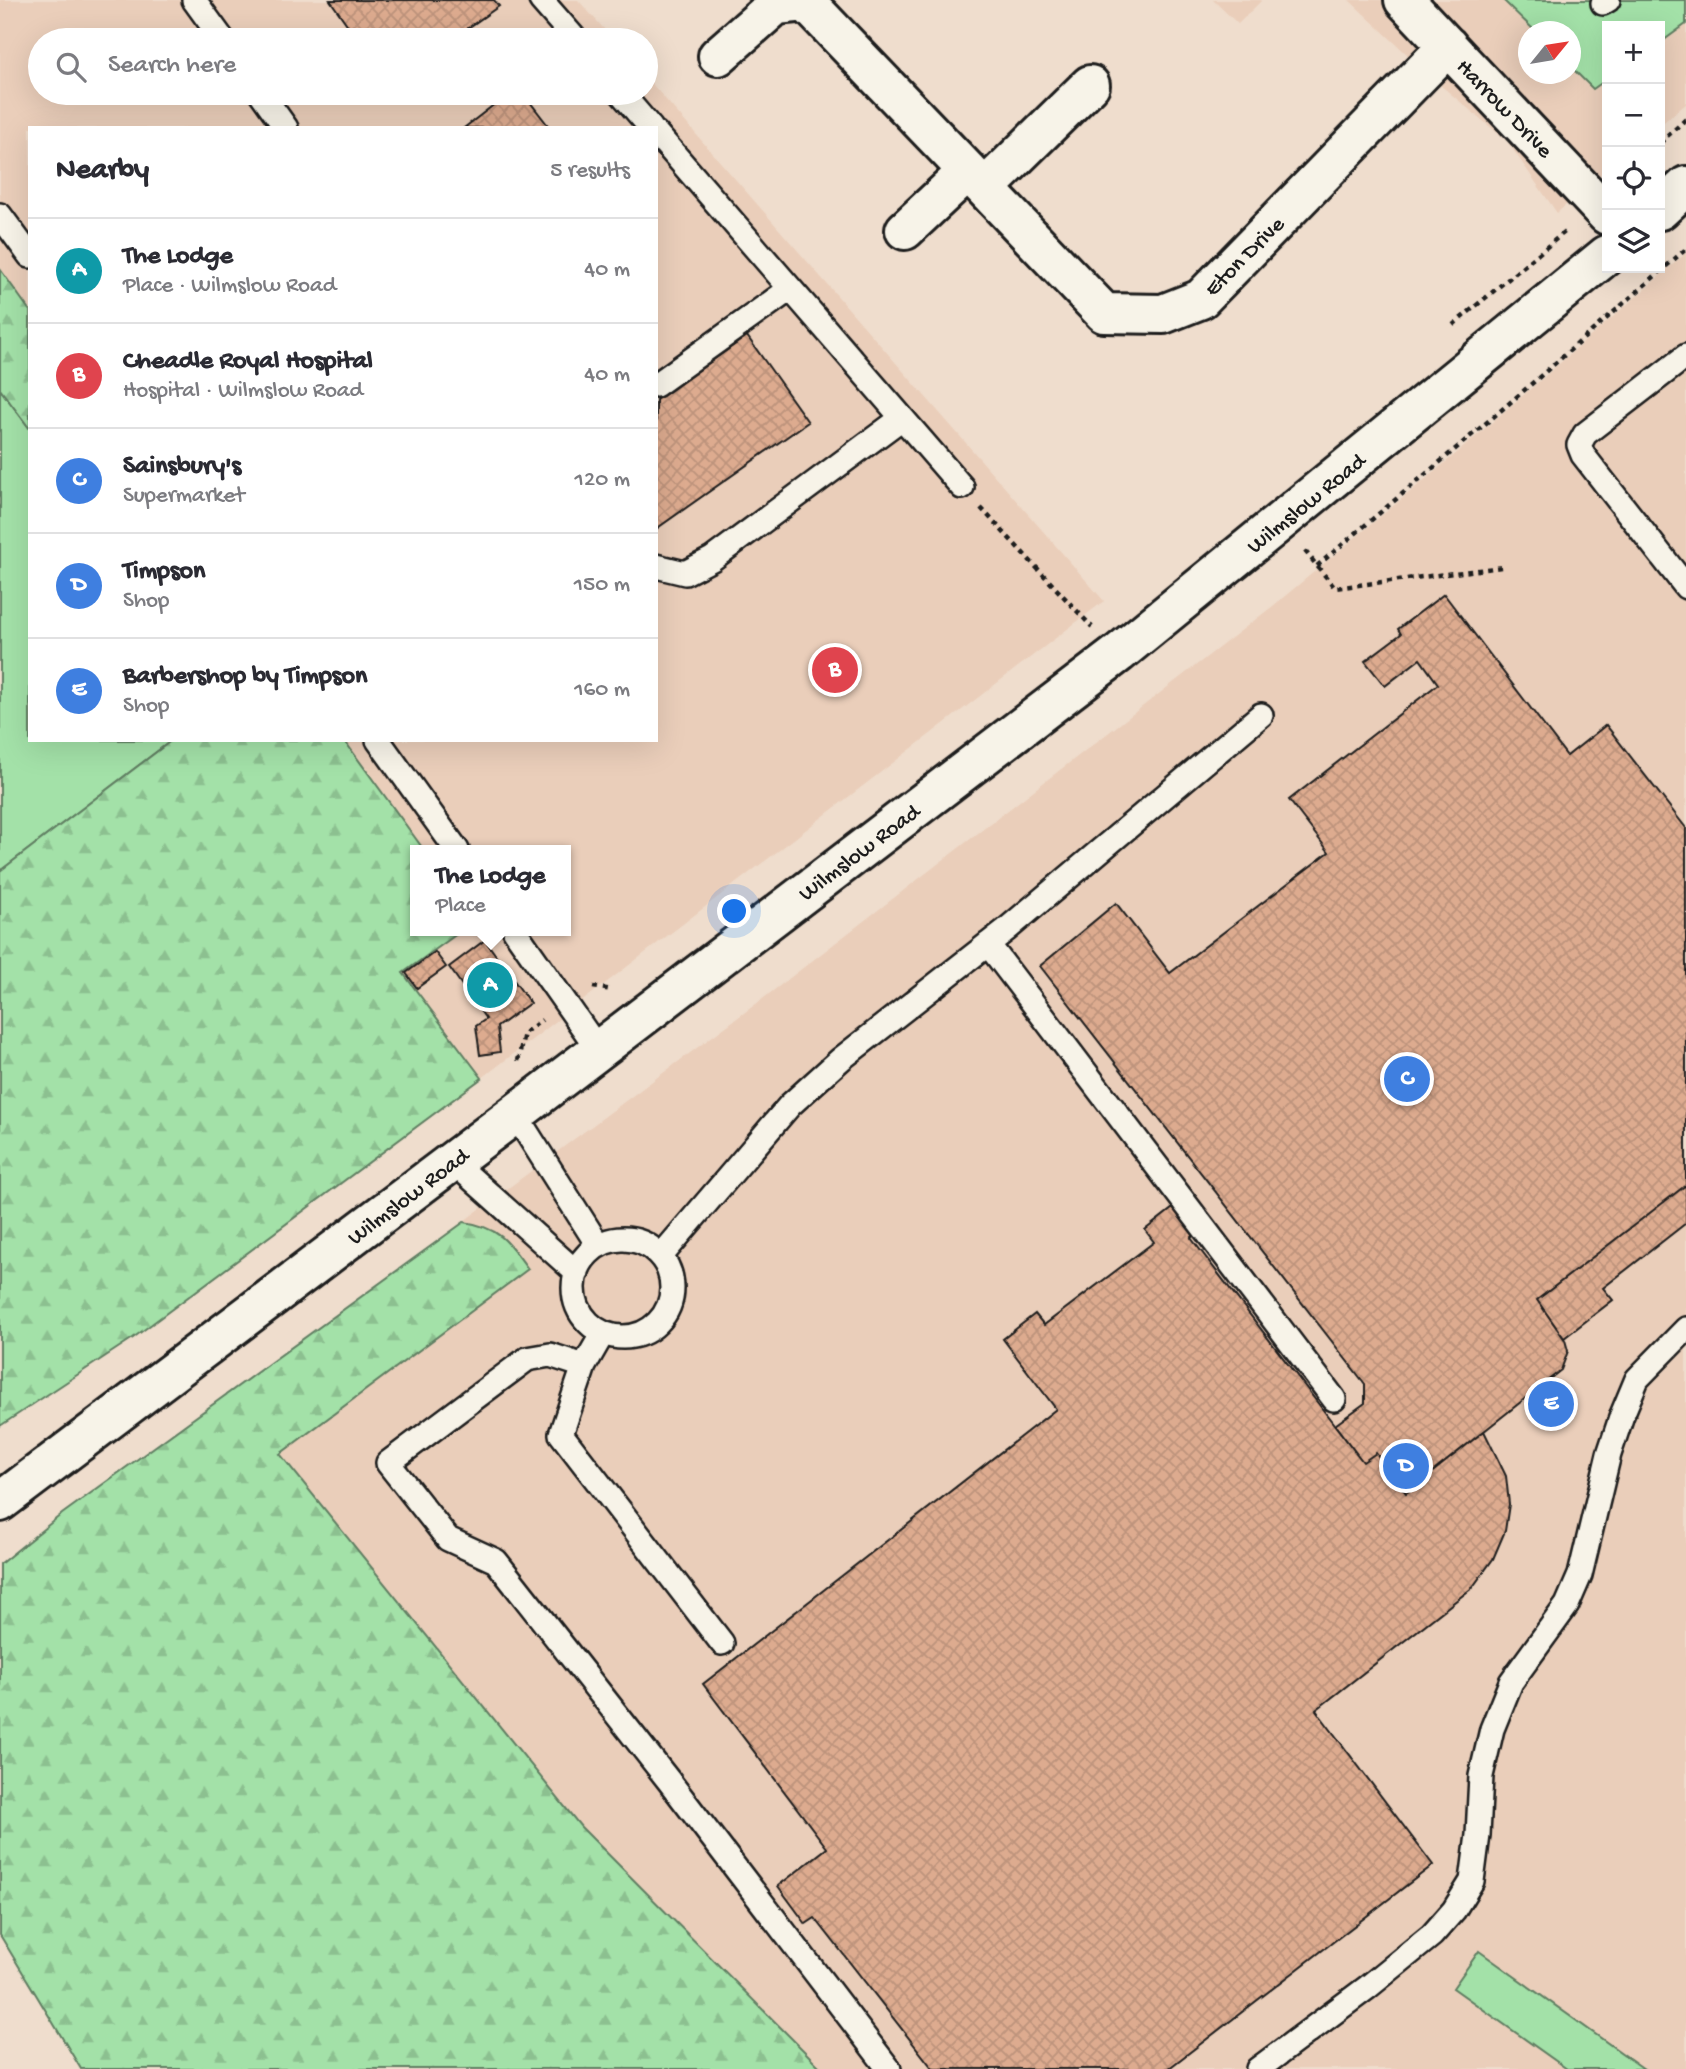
<!DOCTYPE html>
<meta charset="utf-8">
<style>
body{margin:0;font-family:"Gochi Hand",sans-serif;background:#f2f2f3;color:#2b2b33}
.controls{position:absolute;right:21px;top:21px;display:grid;overflow:hidden;border-radius:0px;box-shadow:0 7px 28px #0002}
.controls button{width:63px;height:63px;display:grid;place-items:center;padding:0;border:0;border-bottom:2px solid #e1e1e2;background:#fff;color:#2b2b33;font:35px sans-serif}
.compass{position:absolute;left:1518px;top:21px;width:63px;height:63px;border-radius:50%;background:#fff;box-shadow:0 7px 28px #0002;rotate:60deg}
.you{position:absolute;left:735px;top:912px;width:24px;height:24px;margin:-18px;border:5px solid #fff;border-radius:50%;background:#1a73e8;box-shadow:0 0 0 10px #1a73e833}
.badge{display:grid;place-items:center;width:46px;height:46px;border-radius:50%;background:#0b8043;color:#fff;font-size:23px;font-weight:700}
.pin{position:absolute;translate:-50% -50%;border:4px solid #fff;box-shadow:0 2px 7px #0006}
.popup{position:absolute;left:410px;top:845px;width:161px;height:91px;box-sizing:border-box;display:grid;place-content:center;border-radius:0px;background:#fff;filter:drop-shadow(0 2px 5px #0005);font-size:23px;white-space:nowrap;color:#7c7c81}
.popup b{font-size:26px;color:#2b2b33}
.popup::after{content:'';position:absolute;left:50%;top:100%;margin-left:-14px;border:14px solid transparent;border-top-color:#fff}
.list{margin:0;padding:0;list-style:none}
h2{display:flex;justify-content:space-between;align-items:center;height:91px;margin:0;padding:0 28px;font-size:30px}
h2 small{font-size:23px;font-weight:400;color:#7c7c81}
.list li{display:grid;grid-template-columns:46px 1fr auto;gap:21px;align-items:center;box-sizing:border-box;height:105px;padding:0 28px;border-top:2px solid #e1e1e2}
.list b{display:block;font-size:26px;white-space:nowrap}
.list p{margin:0;font-size:23px;white-space:nowrap;color:#7c7c81}
.list em{font-size:23px;font-style:normal;color:#7c7c81}
.icon{flex:none;width:38px;height:38px;fill:none;stroke:currentColor;stroke-width:2;stroke-linecap:round;stroke-linejoin:round}
.map{position:relative;flex:none;width:1686px;height:2069px;overflow:hidden}
.search{position:absolute;background:#fff;box-shadow:0 7px 28px #0002;left:28px;top:28px;width:630px;height:77px;display:flex;align-items:center;gap:18px;box-sizing:border-box;padding:0 24px;border-radius:38px;color:#7c7c81;font-size:26px}
.panel{position:absolute;background:#fff;box-shadow:0 7px 28px #0002;left:28px;top:126px;width:630px;height:616px;border-radius:0px}
.map>svg:first-child{display:block}
</style>
<div class="map">
<svg width="1686" height="2069" viewBox="0 0 1686 2069">
<defs>
<pattern id="forest-firs" width="22" height="20" patternUnits="userSpaceOnUse" patternTransform="scale(1.75)"><rect width="22" height="20" fill="#a3e1a8"/><path d="M5 1l3.5 6h-7zM16 11l3.5 6h-7z" fill="#8cc090"/></pattern>
<pattern id="building-cross-hatch" width="8" height="8" patternUnits="userSpaceOnUse" patternTransform="scale(1.75)"><rect width="8" height="8" fill="#ddab8f"/><path d="M0 0l8 8M0 8l8-8" fill="none" stroke="#bd937b"/></pattern>
</defs>
<rect width="100%" height="100%" fill="#efddcd"/>
<filter id="ink" filterUnits="userSpaceOnUse"><feTurbulence type="fractalNoise" baseFrequency=".0143" numOctaves="2"/><feDisplacementMap in="SourceGraphic" scale="14" xChannelSelector="R" yChannelSelector="G"/><feConvolveMatrix kernelMatrix="1 2 1 2 8 2 1 2 1" color-interpolation-filters="sRGB"/></filter>
<g filter="url(#ink)">
<path fill="#eaceba" fill-rule="evenodd" d="M0,0H578L614,40H40V93H646V77L1104,601L482,1078L133,1338L0,1426ZM30,128H656V740H30ZM415,850H565V931H415Z
M1213,0H1262L1238,24Z
M1349,0H1686V104L1660,125V26H1607V168L1557,213L1507,141L1439,84ZM1528,32H1570V74H1528Z
M1686,253V2069H822L581,1827L231,1394L756,1004L1273,606L1458,452Z"/>
<path fill="#a3e1a8" stroke="#607e62" stroke-width="2" d="M1503,0H1686V24L1660,43V26H1607V79L1593,89L1571,67L1570,32L1535,31Z
M0,389L30,429V740H172L0,871Z
M1479,1951L1644,2069H1567L1453,1988Z"/>
<path fill="url(#forest-firs)" stroke="#607e62" stroke-width="2" d="M0,269L30,311V429L0,389Z
M172,740H344L424,850H415V931H461L403,973L482,1078L133,1338L0,1426V871Z
M464,1222C499,1227 509,1242 528,1269L280,1454L581,1827L822,2069H81L0,1935V1564L62,1514Z"/>
<path fill="url(#building-cross-hatch)" stroke="#1c1c1c" stroke-width="2" d="M330,0H494L499,6L451,40H358Z
M509,93H523L550,128H464Z
M747,336L808,422L656,529V400Z
M1444,594L1567,756L1606,725L1686,828V1185L1537,1300L1565,1340L1568,1351L1561,1370L1406,1493L1376,1453L1363,1462L1335,1425L1365,1403V1384L1040,966L1116,903L1170,973L1329,852L1289,800L1438,684L1420,659L1385,686L1365,661L1401,634L1398,629Z
M485,940L530,1003L497,1027L500,1052L480,1055L476,1026L486,1019L449,967Z
M435,952L446,967L417,988L406,973Z
M1686,1185V1223L1603,1288L1613,1300L1564,1338L1537,1300Z
M1177,1205L1198,1232L1191,1238L1363,1462L1376,1453L1406,1493L1484,1431L1506,1476L1509,1504L1505,1531L1493,1559L1472,1588L1316,1710L1433,1865L1168,2069H933L815,1918L806,1924L778,1886L827,1848L703,1684L1056,1409L1003,1339L1035,1314L1044,1325L1154,1242L1145,1230Z"/>
<g fill="none" stroke-linecap="round" stroke-linejoin="round">
<g stroke="#1c1c1c" stroke-width="28">
<path id="lane" d="M194,0L223,40
M541,0L576,40
M1603,3L1608,0
M261,93L286,128
M621,93L651,128
M656,133L962,487
M0,215L30,256
M1686,356L1585,434L1579,445L1583,455L1686,587
M656,385L790,289
M656,566L685,573L712,559L902,418
M378,740L457,850
M515,931L598,1049
M988,944L1334,1399
M515,1114L598,1245
M452,1161L577,1273
M574 1288a49 49 0 1 1 98 0a49 49 0 1 1-98 0Z
M661,1256L790,1105L841,1059L1006,930L1261,715
M603,1333L584,1366L561,1434L722,1643
M584,1366L550,1355L527,1359L388,1463L448,1539L496,1561L669,1781L889,2069
M1258,2069L1368,1987L1432,1935L1454,1910L1472,1881L1478,1835L1481,1776L1492,1729L1511,1682L1567,1605L1580,1575L1609,1454L1622,1415L1637,1379L1686,1329"/>
</g>
<g stroke="#1c1c1c" stroke-width="44">
<path id="street" d="M1404,0L1607,215
M718,56L776,5L806,2L1104,313L1163,314L1201,299L1448,46
M985,188L1090,85
M905,230L968,171"/>
</g>
<g stroke="#1c1c1c" stroke-width="44">
<path id="secondary" d="M1660,210L1686,186
M0,1502L515,1114L1119,653L1607,255"/>
</g>
<path stroke="#1c1c1c" stroke-width="4.5" stroke-dasharray="5 5" stroke-linecap="butt" d="M1660,143L1686,119
M1453,325L1567,230
M981,508L1092,627
M1305,551L1335,588L1502,567
M1317,566L1505,407L1686,249
M593,987L612,990
M518,1061L524,1033L542,1020"/>
<use href="#lane" stroke="#f7f3e8" stroke-width="23"/>
<use href="#street" stroke="#f7f3e8" stroke-width="38"/>
<use href="#secondary" stroke="#f7f3e8" stroke-width="38"/>
</g>
</g>
<g text-anchor="middle" stroke-width="7" stroke-linejoin="round" paint-order="stroke">
<g font-size="23" fill="#1c1c1c" stroke="#f7f3e8">
<text transform="translate(1506 107) rotate(46)" y="8">Harrow Drive</text>
<text transform="translate(1243 255) rotate(-45)" y="8">Eton Drive</text>
<text transform="translate(1305 502) rotate(-39)" y="8">Wilmslow Road</text>
<text transform="translate(858 851) rotate(-37)" y="8">Wilmslow Road</text>
<text transform="translate(407 1195) rotate(-37)" y="8">Wilmslow Road</text>
</g>
</g>
</svg>
<div class="controls">
<button>+</button>
<button>−</button>
<button><svg class="icon" aria-label="locate" viewBox="0 0 24 24"><circle cx="12" cy="12" r="6"/><path d="M12 2v4M12 18v4M2 12h4M18 12h4"/></svg></button>
<button><svg class="icon" aria-label="layers" viewBox="0 0 24 24"><path d="M12 4l9 5-9 5-9-5zM3 14l9 5 9-5"/></svg></button>
</div>
<svg class="compass" viewBox="-18 -18 36 36"><path d="M0-13l5 13h-10z" fill="#e53935"/><path d="M0 13l5-13h-10z" fill="#7c7c81"/></svg>
<div class="you"></div>
<div class="pin badge" style="left:490px;top:985px;background:#0f9aa8">A</div>
<div class="popup"><b>The Lodge</b>Place</div>
<div class="pin badge" style="left:835px;top:670px;background:#e0444e">B</div>
<div class="pin badge" style="left:1407px;top:1079px;background:#3f7fe0">C</div>
<div class="pin badge" style="left:1406px;top:1466px;background:#3f7fe0">D</div>
<div class="pin badge" style="left:1551px;top:1404px;background:#3f7fe0">E</div>
<div class="search"><svg class="icon" aria-label="search" viewBox="0 0 24 24"><circle cx="10" cy="10" r="6"/><path d="M15 15l6 6"/></svg>Search here</div>
<section class="panel">
<h2>Nearby<small>5 results</small></h2>
<ul class="list">
<li><span class="badge" style="background:#0f9aa8">A</span><div><b>The Lodge</b><p>Place · Wilmslow Road</p></div><em>40 m</em></li>
<li><span class="badge" style="background:#e0444e">B</span><div><b>Cheadle Royal Hospital</b><p>Hospital · Wilmslow Road</p></div><em>40 m</em></li>
<li><span class="badge" style="background:#3f7fe0">C</span><div><b>Sainsbury's</b><p>Supermarket</p></div><em>120 m</em></li>
<li><span class="badge" style="background:#3f7fe0">D</span><div><b>Timpson</b><p>Shop</p></div><em>150 m</em></li>
<li><span class="badge" style="background:#3f7fe0">E</span><div><b>Barbershop by Timpson</b><p>Shop</p></div><em>160 m</em></li>
</ul>
</section>
</div>
